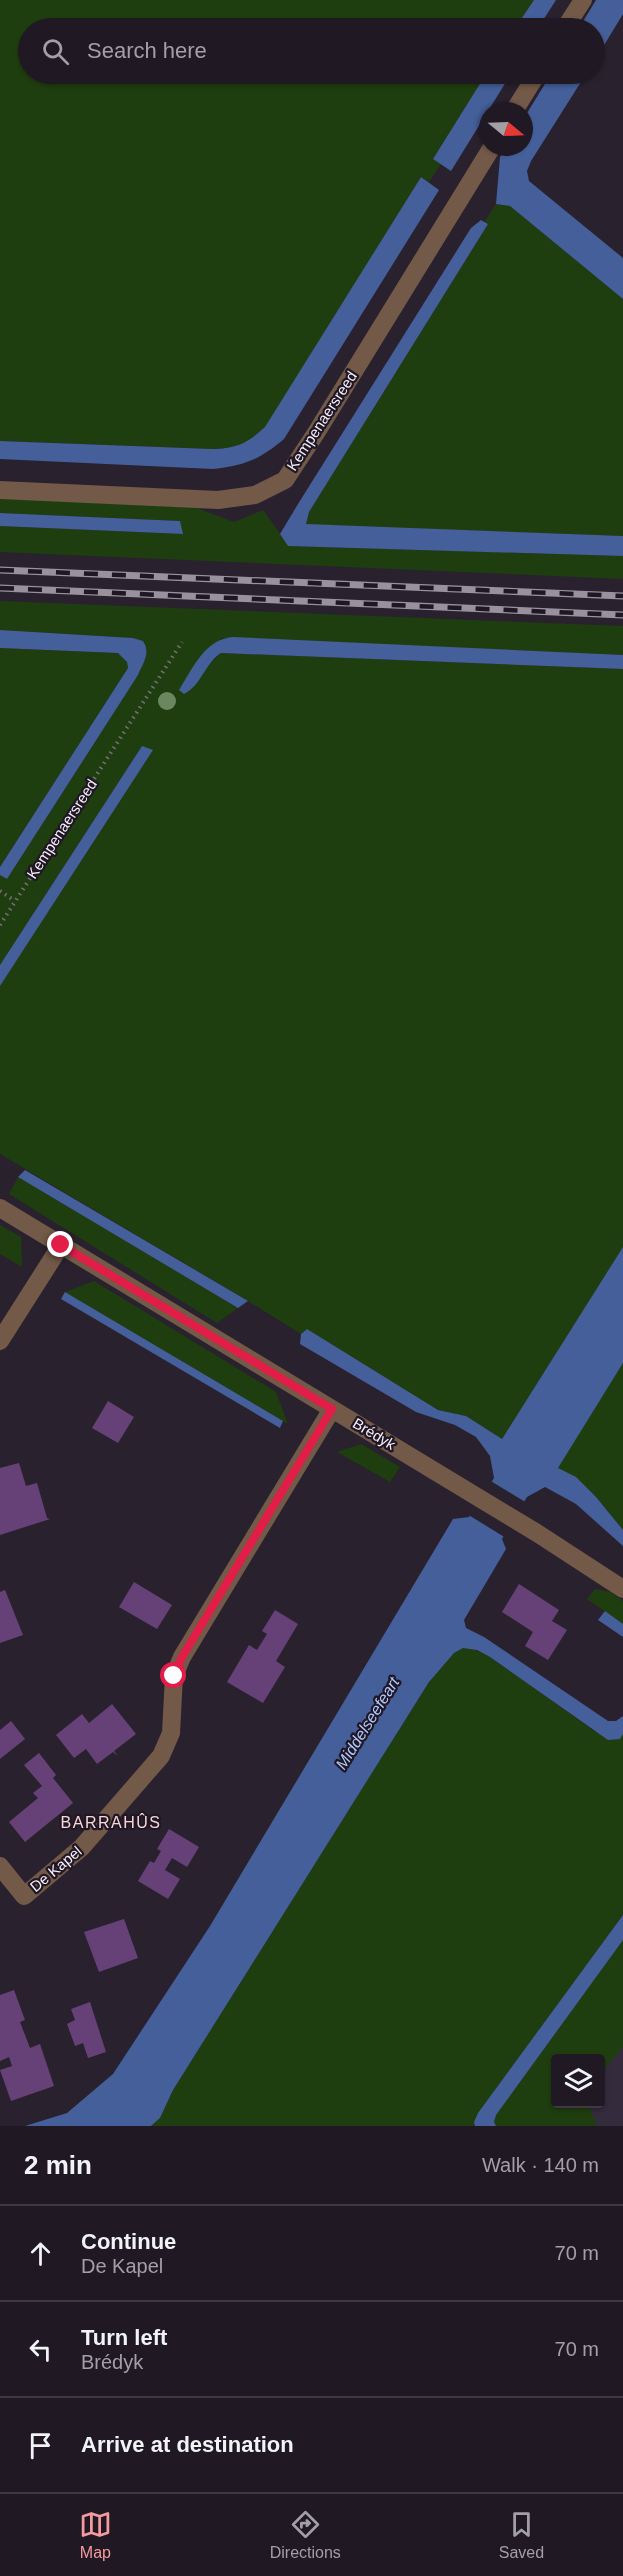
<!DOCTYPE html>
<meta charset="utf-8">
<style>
body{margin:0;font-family:Arial,sans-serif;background:#28222b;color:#f1f3f6}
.controls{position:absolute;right:18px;bottom:18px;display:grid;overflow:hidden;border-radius:6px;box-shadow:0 2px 4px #0004}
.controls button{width:54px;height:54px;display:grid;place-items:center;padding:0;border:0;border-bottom:2px solid #3d3841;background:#201923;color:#f1f3f6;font:30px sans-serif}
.compass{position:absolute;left:479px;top:102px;width:54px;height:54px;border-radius:50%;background:#201923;box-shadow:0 2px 4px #0004;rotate:109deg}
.stop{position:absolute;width:18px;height:18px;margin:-14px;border:4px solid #e11d48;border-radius:50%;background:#fff}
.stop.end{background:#e11d48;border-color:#fff;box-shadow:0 2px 6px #0008}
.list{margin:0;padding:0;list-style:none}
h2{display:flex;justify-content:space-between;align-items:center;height:78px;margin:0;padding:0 24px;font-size:26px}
h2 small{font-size:20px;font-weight:400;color:#a2a0a6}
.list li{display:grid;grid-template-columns:39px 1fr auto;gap:18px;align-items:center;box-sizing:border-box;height:96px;padding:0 24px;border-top:2px solid #3d3841}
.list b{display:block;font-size:22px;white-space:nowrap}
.list p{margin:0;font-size:20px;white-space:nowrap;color:#a2a0a6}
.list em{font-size:20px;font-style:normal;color:#a2a0a6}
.icon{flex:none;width:33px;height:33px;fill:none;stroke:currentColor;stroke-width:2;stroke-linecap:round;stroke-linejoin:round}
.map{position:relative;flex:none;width:623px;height:2126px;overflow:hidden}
.search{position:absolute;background:#201923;box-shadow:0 2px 4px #0004;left:18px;right:18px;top:18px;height:66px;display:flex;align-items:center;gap:15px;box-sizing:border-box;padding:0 21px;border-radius:33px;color:#a2a0a6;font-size:22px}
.sheet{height:366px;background:#201923}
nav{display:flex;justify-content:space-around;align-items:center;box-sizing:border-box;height:84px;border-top:2px solid #3d3841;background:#201923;font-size:16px;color:#a2a0a6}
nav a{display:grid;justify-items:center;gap:3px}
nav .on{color:#f49aa0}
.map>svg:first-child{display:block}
</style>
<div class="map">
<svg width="623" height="2126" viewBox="0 0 623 2126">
<rect width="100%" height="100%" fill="#2a212f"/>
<path fill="#342c3c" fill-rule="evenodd" d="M623,1940V2126H496V2115ZM556,2058H600V2104H556Z"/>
<path fill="#1f3e0f" d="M0,0H534L515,28H28V74H486L433,159L441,164L429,182L421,177L265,428C246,444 237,448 212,449L0,441Z
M496,204L510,206L623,299V536L306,525L309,512L488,224L485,221Z
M0,498L197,508L234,522L263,510L289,546L623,556V579L0,552V526L182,534L180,521L0,513Z
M0,601L623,626V655L222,638L191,691L208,665L221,653L623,669V1247L502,1439L466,1416L438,1410L307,1329L301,1334L248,1301L0,1154V986L152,751L142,746L0,965V875L7,879L138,675L146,656L143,641L133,638L0,630Z
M0,648L118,653L127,662L128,668L0,867Z
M18,1177L238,1308L217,1323L9,1194Z
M0,1225L21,1237L22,1267L0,1254Z
M94,1281L276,1392L288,1424L65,1292Z
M623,1363V1530L596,1497L557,1468Z
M361,1444L400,1467L390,1482L337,1452Z
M595,1589L610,1592L623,1601V1624L587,1599Z
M469,1647L490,1657L594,1731L620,1739L623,1734V1915L478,2113L474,2122L475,2126H151L160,2118L173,2090L429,1682C439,1670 452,1648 469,1647Z
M623,1940V2047L601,2073L600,2058H556V2104H588L597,2126H496L494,2122L496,2115Z"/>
<path fill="#445f99" d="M534,0H556L538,28H515Z
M596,0H623V14L595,60L594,28H579Z
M486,74H511L451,171L433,159Z
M551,74H586L531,161L527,171L529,181L623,258V299L510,206L496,204L500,157L506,147H524V118Z
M421,177L439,190L284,439C259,460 245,465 213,469L0,459V441L212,449C237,448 246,444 265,427Z
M481,220L488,224L309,512L306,524L623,536V556L288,546L280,534L298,504L471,228Z
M0,513L180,521L183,534L0,526Z
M0,630L133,638L143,641C151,653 143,663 138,675L7,879L0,875V867L128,668L127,662L118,653L0,648Z
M233,637L623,655V669L221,653C205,663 201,686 184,694L179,690C193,668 205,639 233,637Z
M142,746L153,750L0,986V965Z
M25,1170L248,1301L238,1308L18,1177Z
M623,1247V1363L558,1468L576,1477L596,1497L623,1530V1546L576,1504L545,1487L527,1497L502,1539L506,1549L464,1620L466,1628L484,1637L608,1721H616L623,1716V1734L620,1739L608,1740L490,1657L477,1650L463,1648L454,1653L429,1682L173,2090L160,2118L151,2126H25L67,2113L113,2074L210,1926L453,1519L469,1517L494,1478L490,1456L476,1437L455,1425L416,1412L300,1344L301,1334L307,1329L438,1410L466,1416L502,1439Z
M65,1292L283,1421L280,1428L61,1299Z
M605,1611L623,1624V1637L598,1620Z
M623,1915V1940L496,2115L494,2122L496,2126H475L474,2122L478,2113Z"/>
<path fill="#2a212f" d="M489,1480L527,1503L506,1538L467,1514Z"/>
<path fill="#664178" d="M108,1401L134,1417L118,1443L92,1428Z
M19,1463L26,1486L37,1483L47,1518L50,1519L0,1535V1468Z
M134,1582L172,1605L157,1629L119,1607Z
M519,1584L559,1610L552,1621L567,1630L548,1660L525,1646L533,1632L502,1612Z
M5,1590L23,1635L0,1643V1592Z
M275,1610L298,1624L276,1661L285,1667L263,1703L227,1682L249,1645L257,1650L267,1634L262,1631Z
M112,1704L136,1734L114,1751L118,1756L113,1752L97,1764L86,1749L74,1758L56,1735L82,1714L89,1723Z
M11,1721L25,1739L0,1759V1730Z
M39,1753L56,1775L53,1778L73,1803L25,1842L9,1822L38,1798L33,1793L42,1786L24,1765Z
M169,1829L199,1847L187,1867L172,1858L165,1870L180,1879L168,1899L138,1881L150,1861L154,1863L161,1851L157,1849Z
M124,1919L138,1958L99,1972L84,1932Z
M14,1990L25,2020L20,2022L30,2048L40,2044L54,2086L11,2101L0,2070L12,2066L9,2057L0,2061V1995Z
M90,2002L106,2052L88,2058L83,2043L75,2046L67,2024L75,2020L71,2009Z"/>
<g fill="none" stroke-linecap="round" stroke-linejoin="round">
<path stroke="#776f7c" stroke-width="4" stroke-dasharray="1.5 4.5" stroke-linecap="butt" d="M0,891L15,901
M0,925L182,642"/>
<path stroke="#735947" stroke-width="18" d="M565,28L583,0
M514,111L537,74
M0,490L218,500L255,495L285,480L316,433L492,147
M0,1208L537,1533L623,1589
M0,1341L61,1245
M0,1866L24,1896L82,1847L161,1756L171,1733L174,1676L182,1657L332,1409"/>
<g stroke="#99929e" stroke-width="7">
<path id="rail" d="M0,570L623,596
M0,588L623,615"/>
</g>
<use href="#rail" stroke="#201725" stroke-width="4.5" stroke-dasharray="14" stroke-linecap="butt"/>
</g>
<circle fill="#6a875f" cx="167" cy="701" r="9"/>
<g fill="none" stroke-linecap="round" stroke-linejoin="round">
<path stroke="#e11d48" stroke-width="8" d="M61,1245L332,1409L182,1657L174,1676"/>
</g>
<g text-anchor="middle" stroke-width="4.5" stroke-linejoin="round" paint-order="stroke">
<g font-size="15" fill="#f6f0fa" stroke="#201725">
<text transform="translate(322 421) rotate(-57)" y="5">Kempenaersreed</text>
<text transform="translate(62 829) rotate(-57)" y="5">Kempenaersreed</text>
<text transform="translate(374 1434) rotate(31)" y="5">Brédyk</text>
<text transform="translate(56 1869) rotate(-40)" y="5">De Kapel</text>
</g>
<g font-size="16" font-style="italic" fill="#afc9fc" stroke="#201725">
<text transform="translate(367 1723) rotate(-58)" y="6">Middelseefeart</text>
</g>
<g font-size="16" letter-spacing="1.5" fill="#f9d5d6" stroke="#201725">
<text x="111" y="1828">BARRAHÛS</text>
</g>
</g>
</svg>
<div class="controls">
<button><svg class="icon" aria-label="layers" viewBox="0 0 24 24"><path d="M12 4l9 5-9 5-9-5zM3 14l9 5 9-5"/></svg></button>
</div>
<svg class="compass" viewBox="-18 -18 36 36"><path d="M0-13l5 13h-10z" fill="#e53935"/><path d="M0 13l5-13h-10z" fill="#a2a0a6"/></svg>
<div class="stop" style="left:174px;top:1676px"></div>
<div class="stop end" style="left:61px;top:1245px"></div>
<div class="search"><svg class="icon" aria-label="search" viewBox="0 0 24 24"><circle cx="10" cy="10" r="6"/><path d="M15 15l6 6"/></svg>Search here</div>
</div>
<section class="sheet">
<h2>2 min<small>Walk · 140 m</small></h2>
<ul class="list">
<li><svg class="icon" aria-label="ahead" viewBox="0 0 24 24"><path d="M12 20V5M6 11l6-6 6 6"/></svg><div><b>Continue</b><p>De Kapel</p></div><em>70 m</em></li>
<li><svg class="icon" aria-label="left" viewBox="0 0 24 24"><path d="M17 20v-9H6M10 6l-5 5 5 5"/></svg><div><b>Turn left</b><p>Brédyk</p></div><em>70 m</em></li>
<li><svg class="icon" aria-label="arrive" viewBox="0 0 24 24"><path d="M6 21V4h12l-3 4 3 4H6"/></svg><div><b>Arrive at destination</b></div></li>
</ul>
</section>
<nav>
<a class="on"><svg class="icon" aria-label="map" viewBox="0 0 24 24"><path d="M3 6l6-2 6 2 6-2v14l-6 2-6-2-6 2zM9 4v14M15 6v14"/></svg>Map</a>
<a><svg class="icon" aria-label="directions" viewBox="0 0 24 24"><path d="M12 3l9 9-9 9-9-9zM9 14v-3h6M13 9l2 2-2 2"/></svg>Directions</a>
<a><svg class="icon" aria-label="saved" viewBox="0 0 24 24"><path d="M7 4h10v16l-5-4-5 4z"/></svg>Saved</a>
</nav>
